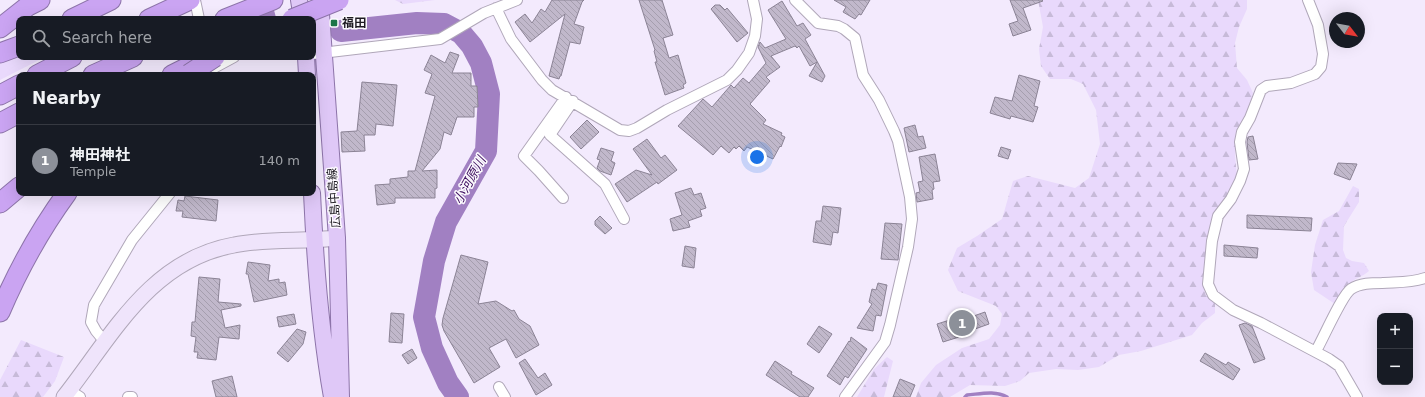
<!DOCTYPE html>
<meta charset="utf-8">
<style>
body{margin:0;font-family:"DejaVu Sans","Noto Sans JP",sans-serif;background:#20242c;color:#f1f3f6}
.controls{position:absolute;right:12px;bottom:12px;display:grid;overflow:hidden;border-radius:8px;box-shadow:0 4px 16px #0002}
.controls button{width:36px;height:36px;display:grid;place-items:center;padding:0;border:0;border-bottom:1px solid #363941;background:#171b24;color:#f1f3f6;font:20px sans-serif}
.compass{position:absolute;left:1329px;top:12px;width:36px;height:36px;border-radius:50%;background:#171b24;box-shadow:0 4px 16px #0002;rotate:121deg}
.you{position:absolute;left:757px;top:157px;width:14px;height:14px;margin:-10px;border:3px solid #fff;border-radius:50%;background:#1a73e8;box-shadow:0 0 0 6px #1a73e833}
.badge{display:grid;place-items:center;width:26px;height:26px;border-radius:50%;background:#8c9099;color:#fff;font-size:13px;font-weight:700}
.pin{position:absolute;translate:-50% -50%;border:2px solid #fff;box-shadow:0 1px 4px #0006}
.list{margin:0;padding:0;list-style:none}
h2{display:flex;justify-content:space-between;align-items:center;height:52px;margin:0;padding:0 16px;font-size:17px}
h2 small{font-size:13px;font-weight:400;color:#9ea1a6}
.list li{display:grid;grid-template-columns:26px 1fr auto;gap:12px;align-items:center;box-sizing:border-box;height:72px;padding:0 16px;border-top:1px solid #363941}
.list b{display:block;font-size:15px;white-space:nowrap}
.list p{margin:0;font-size:13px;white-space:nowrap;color:#9ea1a6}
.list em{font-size:13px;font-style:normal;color:#9ea1a6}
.icon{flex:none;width:22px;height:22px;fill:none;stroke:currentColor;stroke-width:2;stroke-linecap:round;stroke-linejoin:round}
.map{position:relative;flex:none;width:1425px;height:397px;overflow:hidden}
.search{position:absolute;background:#171b24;box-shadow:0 4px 16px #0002;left:16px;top:16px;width:300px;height:44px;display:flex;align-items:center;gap:10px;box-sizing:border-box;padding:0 14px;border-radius:8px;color:#9ea1a6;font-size:15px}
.panel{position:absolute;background:#171b24;box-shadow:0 4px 16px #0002;left:16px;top:72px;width:300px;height:124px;border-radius:8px}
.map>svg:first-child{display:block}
</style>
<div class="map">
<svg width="1425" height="397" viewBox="0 0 1425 397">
<defs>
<pattern id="forest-firs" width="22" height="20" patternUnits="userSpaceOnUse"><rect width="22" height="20" fill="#e9d9fc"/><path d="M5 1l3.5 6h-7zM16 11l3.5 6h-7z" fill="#c7bad8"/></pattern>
<pattern id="building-back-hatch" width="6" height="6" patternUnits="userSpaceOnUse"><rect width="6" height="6" fill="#c1b8cb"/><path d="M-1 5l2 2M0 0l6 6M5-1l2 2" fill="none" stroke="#a59eae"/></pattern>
</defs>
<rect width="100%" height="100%" fill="#f3eafd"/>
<path fill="#e9d9fc" d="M19,55V57H43V58L0,80V61Z"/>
<path fill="url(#forest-firs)" d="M395,0H435L403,4Z
M1038,0H1247V9L1239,27L1235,43L1237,68L1247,80L1253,93L1248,114L1236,131L1235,155L1237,177L1208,240L1202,283L1206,296L1215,302V313L1202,323L1192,335L1141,351L1119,355L1099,367L1078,370L1056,369L1029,373L1020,381L1005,386L970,385L950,397H916L921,383L936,365L962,348L989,339L1000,325L1002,314L996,306L958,291L948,270L957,248L977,236L1002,219L1013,181L1028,176L1075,188L1089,178L1100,144L1096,110L1083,84L1071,79H1050L1041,66L1039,49L1043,27Z
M1353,186L1359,189V202L1344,226L1343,250L1346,258L1352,261L1364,263L1369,271C1362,277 1356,278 1350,283C1344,288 1339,297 1335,304L1314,290L1311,272L1315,245L1323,220L1339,211Z
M21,340L64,357L55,381L43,397H0V380Z
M887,357L893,361L884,397H857L874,369Z"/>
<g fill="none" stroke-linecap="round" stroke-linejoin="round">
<path stroke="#a180c2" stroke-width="3.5" d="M965,397L967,395C980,394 995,390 1007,397"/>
<path stroke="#a180c2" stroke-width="22" d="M260,0L265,19
M341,31L417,23L444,24L461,33L472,46L481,63L489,94L486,151L446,222L434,261L424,317L432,348L448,383L458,397"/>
</g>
<path fill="url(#building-back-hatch)" stroke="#8b8395" d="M552,0H584L582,2L574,24L584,27L580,44L570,42L561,76H560L559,79L549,76L565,14L530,42L515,22L525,14L532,23L541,9L545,12Z
M639,0H662L673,35L663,38L669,58L678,55L686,83L683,85L684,88L665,95L655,62H657L654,51L655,50Z
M834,0H870L861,15L859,14L855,19L843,12L846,7Z
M1010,0H1042L1043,1L1023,8L1031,30L1013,36L1009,24L1018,21Z
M782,1L797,26L803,23L811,35L805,39L825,76L822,82L809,76L817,62L810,66L799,46L797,48L795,46L771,56L780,67L766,77L770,81L750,104L766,120L763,124L782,133L781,135L785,137L781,147L780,146L773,159L747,147L744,151L739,146L736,149L734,147L729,153L721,146L713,155L678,126L703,99L712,107L731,85L734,88L743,78L749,83L766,63L758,47L760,42L765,48L786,39L768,10Z
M715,5H720L725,10L727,8L748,33L737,42L711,9Z
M450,52L459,55L452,73H471V86H477L478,107H474V117H457L451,135L444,132L440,149L422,171L437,170V188L435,189V198H395V203L377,205L375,185L390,184V179L408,177V171H415L435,96L425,93L432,74L424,70L431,55L445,63Z
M1019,75L1040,81L1034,106L1038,107L1033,122L1011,116L1010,119L990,113L995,97L1012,101Z
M362,82L397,85L393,126L376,124L375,135H364L365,151L342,152L341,132L357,131Z
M587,120L599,132L581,149L570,137Z
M915,125L918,137L923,136L926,148L909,152L904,128Z
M1253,136L1258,159L1249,160L1247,142L1248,137Z
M647,139L661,158L665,155L677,170L658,184L657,182L627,202L615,184L636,170L652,175L633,149Z
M1001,147L1011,150L1008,159L998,156Z
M601,148L614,152L611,161L615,163L611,175L600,171L597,168L600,160L597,159Z
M935,154L940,181L933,182L934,189L932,190L933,199L917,202L916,193L920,192L918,182L923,181L919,157Z
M1338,163L1357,164L1350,180L1334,174Z
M691,188L694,195L701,193L706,208L700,210L702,216L688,221L690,227L673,231L670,219L682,215L675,193Z
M185,196L218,200L216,221L182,217L183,211H176L178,200L184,201Z
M823,206L841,208L838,233L833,232L831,245L813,242L816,221H821Z
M1247,215L1312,218L1311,231L1247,228Z
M600,216L612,228L605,234L595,225V221Z
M885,223L902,224L898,260L881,259Z
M1224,245L1258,248L1257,258L1224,256Z
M685,246L696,248L694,268L682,266Z
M461,255L488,262L478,304L496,301L512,311L514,310L519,319L530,326L539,345L516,358L506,339L489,348L500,367L474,383L444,331L442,325L443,318Z
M248,262L270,265L268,281L279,279V283L285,282L287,295L254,302L248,274H246Z
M199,277L220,279L218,302L241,304V306L221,310L225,328L240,325L239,339L219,337L216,360L197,358L198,352H194L196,337L191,336L192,322H195Z
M878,283L887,285L881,316L876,315L873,331L857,328L872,304L869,302L872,289L876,290Z
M985,312L989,324L958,335L959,337L943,342L937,324L953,319L954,323Z
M391,313L404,314L402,343L389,342Z
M294,314L296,324L279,327L277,317Z
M1245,323L1252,326L1265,359L1254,363L1239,325Z
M819,326L832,334L819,353L807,344Z
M297,329L306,332L303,344L288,362L277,353Z
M851,337L867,349L848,378L845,376L840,385L827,376L849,341L850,342Z
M412,349L417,358L408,364L402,355Z
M1205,353L1226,365L1228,362L1240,369L1233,380L1200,361Z
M525,359L538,378L545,373L552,385L536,395L519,363Z
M775,361L792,372L791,374L814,388L808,397H800L766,375Z
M232,376L237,397H216L212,381Z
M900,379L915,385L910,397H893Z"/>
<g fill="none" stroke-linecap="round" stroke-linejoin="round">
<g stroke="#b0a7b9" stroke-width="12">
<path id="street" d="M195,0L199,19
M795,0L818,23L838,26L844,29L855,38L863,75L879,100L894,131L898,141L910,197L912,219L908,247L890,325L885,342L845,397
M1308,0L1318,25L1323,54L1321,67L1315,74L1291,83L1267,86L1261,90L1250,118L1242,132L1240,142L1244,169L1240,181L1231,199L1218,216L1212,241L1208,284L1213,295L1233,310L1261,323L1329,359L1339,366L1357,397
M496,8L511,39L542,80L552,90L620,130L629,131L637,128L667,110L727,80L737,70L749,53L755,36L757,19L753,0
M313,54L440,39L484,13L517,0
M211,75L210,70L234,57
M573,101L550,135L605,184L624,219
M563,198L539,171L524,156L566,97
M105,342L96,331L91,322L94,305L132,240L170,193
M1316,351C1323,339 1342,295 1351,289C1360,283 1372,283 1382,283C1396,282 1412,283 1425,278
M499,387L505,397
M69,390L80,397
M128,397H132"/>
</g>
<g stroke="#b0a7b9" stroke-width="17">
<path id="secondary" d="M64,397C112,336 150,260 234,245C268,238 302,242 337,238"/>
</g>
<g stroke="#8d74a9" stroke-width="18">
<path id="primary" d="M299,0L302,19
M320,0L337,238L341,397
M306,57L307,75
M312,193C315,261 320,330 332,397"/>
</g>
<g stroke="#8d74a9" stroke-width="21">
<path id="highway" d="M72,19L111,0
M149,19L190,0
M225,19L273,0
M0,28L28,6L40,0
M0,53L19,46
M37,75L72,57
M93,75L133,57
M172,75L188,67
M0,95L19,85
M0,123L19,113
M0,203L19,187
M0,312C18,270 40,230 67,193"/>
</g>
<use href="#street" stroke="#fff" stroke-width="10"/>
<use href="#secondary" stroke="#efe4fb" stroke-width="15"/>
<use href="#primary" stroke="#dfc8f7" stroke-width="16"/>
<use href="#highway" stroke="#caa4f2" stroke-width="19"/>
<g stroke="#8d74a9" stroke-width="21" stroke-linecap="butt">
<path id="highway-bridge" d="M292,19L339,0
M189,74L215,57"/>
</g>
<use href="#highway-bridge" stroke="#caa4f2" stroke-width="19"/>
</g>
<rect fill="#1d7549" stroke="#fcfafe" stroke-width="1.5" x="330" y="19" width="8" height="8" rx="2"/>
<g text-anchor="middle" stroke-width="3" stroke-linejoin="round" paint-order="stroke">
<g font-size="12" font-weight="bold" fill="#1d1a21" stroke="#fcfafe" text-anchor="start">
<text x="342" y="27">福田</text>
</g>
<g font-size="12" fill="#1d1a21" stroke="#fcfafe">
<text transform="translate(334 198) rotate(-94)" y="4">広島中島線</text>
</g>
<g font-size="13" font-style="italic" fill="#411262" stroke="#fcfafe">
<text transform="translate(469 180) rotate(-61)" y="5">小河原川</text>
</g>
</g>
</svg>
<div class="controls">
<button>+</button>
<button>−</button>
</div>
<svg class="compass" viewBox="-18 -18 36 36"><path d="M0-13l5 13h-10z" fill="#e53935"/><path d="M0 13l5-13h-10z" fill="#9ea1a6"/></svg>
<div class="you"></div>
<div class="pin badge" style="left:962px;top:323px">1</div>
<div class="search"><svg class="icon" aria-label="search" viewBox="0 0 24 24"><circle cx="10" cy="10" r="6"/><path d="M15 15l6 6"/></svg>Search here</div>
<section class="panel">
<h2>Nearby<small></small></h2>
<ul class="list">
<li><span class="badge">1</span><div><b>神田神社</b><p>Temple</p></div><em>140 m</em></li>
</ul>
</section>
</div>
